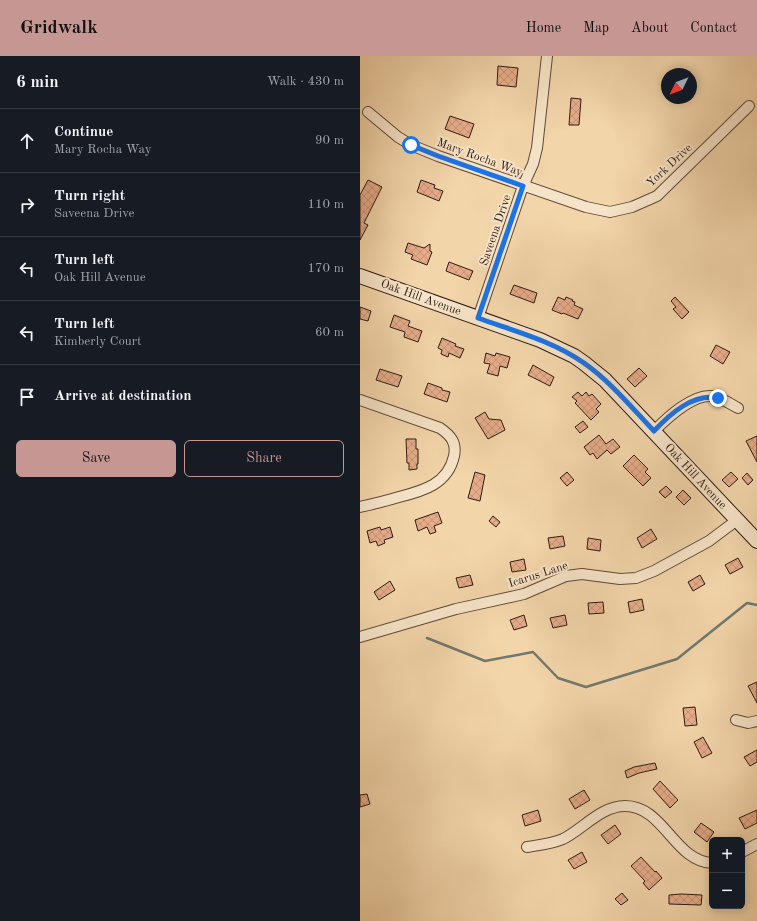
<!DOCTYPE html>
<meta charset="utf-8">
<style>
body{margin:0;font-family:"Old Standard TT",serif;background:#20242c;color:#f1f3f6}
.controls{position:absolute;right:12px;bottom:12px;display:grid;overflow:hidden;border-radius:6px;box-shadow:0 2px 10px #0003}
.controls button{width:36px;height:36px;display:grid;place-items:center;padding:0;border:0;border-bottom:1px solid #363941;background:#171b24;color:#f1f3f6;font:20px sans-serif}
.compass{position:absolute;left:301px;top:12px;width:36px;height:36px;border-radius:50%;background:#171b24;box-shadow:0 2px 10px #0003;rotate:227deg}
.stop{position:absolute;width:12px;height:12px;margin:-9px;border:3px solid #1a73e8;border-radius:50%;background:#fff}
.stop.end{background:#1a73e8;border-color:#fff;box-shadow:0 1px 4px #0008}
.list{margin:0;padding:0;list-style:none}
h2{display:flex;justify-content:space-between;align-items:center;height:52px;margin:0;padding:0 16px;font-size:17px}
h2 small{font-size:13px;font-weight:400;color:#9ea1a6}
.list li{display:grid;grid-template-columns:26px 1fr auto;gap:12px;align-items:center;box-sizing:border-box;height:64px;padding:0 16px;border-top:1px solid #363941}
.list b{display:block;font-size:15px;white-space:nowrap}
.list p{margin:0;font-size:13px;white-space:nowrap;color:#9ea1a6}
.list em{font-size:13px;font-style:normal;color:#9ea1a6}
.actions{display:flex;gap:8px;padding:12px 16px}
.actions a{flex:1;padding:9px 0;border:1px solid #c59692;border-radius:6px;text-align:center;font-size:14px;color:#c59692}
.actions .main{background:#c59692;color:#111}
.icon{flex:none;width:22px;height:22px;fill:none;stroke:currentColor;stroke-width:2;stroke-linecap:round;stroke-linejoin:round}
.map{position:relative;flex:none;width:397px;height:865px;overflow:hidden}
header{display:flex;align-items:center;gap:24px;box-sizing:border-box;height:56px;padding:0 20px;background:#c59692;color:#111}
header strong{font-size:19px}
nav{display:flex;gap:22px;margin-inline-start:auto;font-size:14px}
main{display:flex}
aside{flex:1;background:#171b24}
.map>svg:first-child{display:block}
</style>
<header>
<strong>Gridwalk</strong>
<nav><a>Home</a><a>Map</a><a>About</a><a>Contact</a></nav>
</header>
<main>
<aside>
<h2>6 min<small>Walk · 430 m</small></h2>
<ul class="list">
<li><svg class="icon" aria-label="ahead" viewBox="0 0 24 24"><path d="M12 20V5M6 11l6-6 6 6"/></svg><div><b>Continue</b><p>Mary Rocha Way</p></div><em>90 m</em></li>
<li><svg class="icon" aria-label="right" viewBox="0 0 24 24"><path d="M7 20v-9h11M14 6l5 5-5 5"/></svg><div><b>Turn right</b><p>Saveena Drive</p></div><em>110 m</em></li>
<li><svg class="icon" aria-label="left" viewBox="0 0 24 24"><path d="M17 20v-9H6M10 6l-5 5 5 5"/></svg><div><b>Turn left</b><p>Oak Hill Avenue</p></div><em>170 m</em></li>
<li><svg class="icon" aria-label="left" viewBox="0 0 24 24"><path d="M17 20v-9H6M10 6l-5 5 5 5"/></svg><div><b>Turn left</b><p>Kimberly Court</p></div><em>60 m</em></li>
<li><svg class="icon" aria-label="arrive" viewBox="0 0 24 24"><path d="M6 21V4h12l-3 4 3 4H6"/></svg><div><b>Arrive at destination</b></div></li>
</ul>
<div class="actions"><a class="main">Save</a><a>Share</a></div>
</aside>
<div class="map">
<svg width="397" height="865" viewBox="0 0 397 865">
<defs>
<pattern id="building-cross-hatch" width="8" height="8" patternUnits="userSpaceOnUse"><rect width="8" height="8" fill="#e6ac89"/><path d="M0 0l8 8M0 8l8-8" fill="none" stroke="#c69375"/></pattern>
</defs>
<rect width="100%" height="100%" fill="#f3d5aa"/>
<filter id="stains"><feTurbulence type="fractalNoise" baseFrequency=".005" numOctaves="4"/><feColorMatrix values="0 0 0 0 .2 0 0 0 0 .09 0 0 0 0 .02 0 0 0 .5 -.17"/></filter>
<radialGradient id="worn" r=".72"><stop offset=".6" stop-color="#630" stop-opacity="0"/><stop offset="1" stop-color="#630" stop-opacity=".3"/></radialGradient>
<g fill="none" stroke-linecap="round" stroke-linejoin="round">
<path stroke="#6f796e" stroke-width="2.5" d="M67,582L125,605L173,596L198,622L226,631L317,603L387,547L397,549"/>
</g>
<path fill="url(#building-cross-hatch)" stroke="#2d1b13" d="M138,10L158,12L156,31L137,29Z
M211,42L221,43L219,69H209Z
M90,60L114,68L109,82L85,73Z
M8,124L22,131L4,167L8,169L0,184V139Z
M61,124L75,129L74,132L83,135L79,145L57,136Z
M48,187L64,192L70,188V195L72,196L67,209L51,203L53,199L45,196Z
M89,206L113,215L109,224L86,215Z
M154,229L177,237L174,247L150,238Z
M198,241L205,244L206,241L213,244L212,245L215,246L214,249L223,253L218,263L203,257L202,258L192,254Z
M315,241L329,256L322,263L313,253L316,251L311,245Z
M0,251L11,255L8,265L0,263Z
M34,259L50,265L48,270L62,275L58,286L44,281L45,276L30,271Z
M82,282L96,288L95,290L104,293L100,302L89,297L88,301L81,298L82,294L78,292Z
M356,289L370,296L363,308L350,300Z
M126,297L135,300L136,297L150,301L147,312L140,310L138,320L127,317L130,308L124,307Z
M173,309L194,321L190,330L168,319Z
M279,312L287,320L275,331L267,323Z
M20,313L42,320L38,331L16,324Z
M68,327L82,332V334L90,336L87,346L64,338Z
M218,336L222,340L226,336L229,340L232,338L241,348L236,353L239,356L231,364L215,347L217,345L212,341Z
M125,356L129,363L141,364L145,374L128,383L115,362Z
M223,365L228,371L220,377L215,371Z
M239,379L246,388L253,383L260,391L251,398L247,394L237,403L233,397L230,399L224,391Z
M397,380V406L386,385Z
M46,383H56V393H58V408H57V413L49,414V407H47Z
M274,399L288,413L285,416L291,422L283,430L263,410Z
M115,416L125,419L120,445L108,442Z
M207,416L214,424L207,430L200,422Z
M371,416L378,423L369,431L362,424Z
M387,417L393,424L388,429L382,422Z
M306,430L312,436L305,442L299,436Z
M323,434L331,442L324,449L316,441Z
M78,456L82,467L74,470L76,476L70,478L67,471L58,475L55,464Z
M133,460L140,466L136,471L129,465Z
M20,471L21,474L30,471L33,481L24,484L25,487L18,490L16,485L10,487L7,475Z
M291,473L297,483L282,492L277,482Z
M203,480L205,490L190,493L188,482Z
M228,482L241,484L240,495L227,493Z
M378,502L383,511L370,518L365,509Z
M164,503L166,514L152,516L150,506Z
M110,519L113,529L99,532L96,522Z
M340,519L345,528L333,535L328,526Z
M30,525L35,534L19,544L14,536Z
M282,543L284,554L270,557L268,546Z
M243,546L244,557L229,558L228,547Z
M164,559L167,570L154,574L150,564Z
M205,559L207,569L193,572L190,562Z
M397,626V647L388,630Z
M335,651L337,669L325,670L323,652Z
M343,681L352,697L342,702L334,686Z
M397,694V706L390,710L384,701Z
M295,707L297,713L279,717L267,722L265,715L274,711Z
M300,725L318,744L310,752L293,733Z
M224,734L230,744L215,753L209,743Z
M7,738L10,748L0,751V739Z
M178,754L181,765L165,770L162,759Z
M397,754V767L385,773L379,762Z
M341,767L354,776L347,786L334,776Z
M255,769L261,778L248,788L241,779Z
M222,796L227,806L214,813L208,804Z
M281,801L295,816L296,815L302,822L289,834L283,827L285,825L271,810Z
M262,837L268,844L261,849L255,843Z
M321,838L342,839L341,849L309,848V839Z"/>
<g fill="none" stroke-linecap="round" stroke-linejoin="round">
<g stroke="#5e4a39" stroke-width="12">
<path id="street" d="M8,56L38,81L51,89L78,100L226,151L250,156L272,151L297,140L389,50
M118,262L163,130L173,108L177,92L187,0
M0,344L80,372C90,379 97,386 94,400C88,428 63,435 39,441C26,445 13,448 0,451
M294,375C307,362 332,338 352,340C362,342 369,347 378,352
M0,581L96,553L164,538L206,520L222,518L260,523L276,522L294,515L349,485L377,464
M376,664L388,667L397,665
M167,791C179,789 191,788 203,783C223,773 241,750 265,750C304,750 314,805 352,807
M382,796L397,788"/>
</g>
<g stroke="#2d1b13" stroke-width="16">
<path id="secondary" d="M0,220L180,284L214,300L224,307L245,324L397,485"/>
</g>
<use href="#street" stroke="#f7e4c8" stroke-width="10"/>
<use href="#secondary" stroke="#f7e4c8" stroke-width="14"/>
</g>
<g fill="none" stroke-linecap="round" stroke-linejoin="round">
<path stroke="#1a73e8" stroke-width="5" d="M51,89L78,100L163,130L118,262C154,275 193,285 224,307C251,326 272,352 294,375C310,358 333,337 358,342"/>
</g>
<g text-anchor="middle" stroke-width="4" stroke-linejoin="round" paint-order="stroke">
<g font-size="12" fill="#2d1b13" stroke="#f7e4c8">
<text transform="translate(120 101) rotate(20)" y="4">Mary Rocha Way</text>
<text transform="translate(309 109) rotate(-43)" y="4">York Drive</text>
<text transform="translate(135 174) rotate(-71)" y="4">Saveena Drive</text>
<text transform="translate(61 241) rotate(20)" y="4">Oak Hill Avenue</text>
<text transform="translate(336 420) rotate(47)" y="4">Oak Hill Avenue</text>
<text transform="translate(178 518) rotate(-18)" y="4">Icarus Lane</text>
</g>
</g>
<rect width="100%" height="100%" filter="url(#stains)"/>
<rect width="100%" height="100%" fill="url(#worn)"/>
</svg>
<div class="controls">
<button>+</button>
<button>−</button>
</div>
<svg class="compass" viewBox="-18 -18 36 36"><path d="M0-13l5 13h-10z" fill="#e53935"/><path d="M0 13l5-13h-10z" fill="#9ea1a6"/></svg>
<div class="stop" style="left:51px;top:89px"></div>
<div class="stop end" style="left:358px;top:342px"></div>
</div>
</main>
